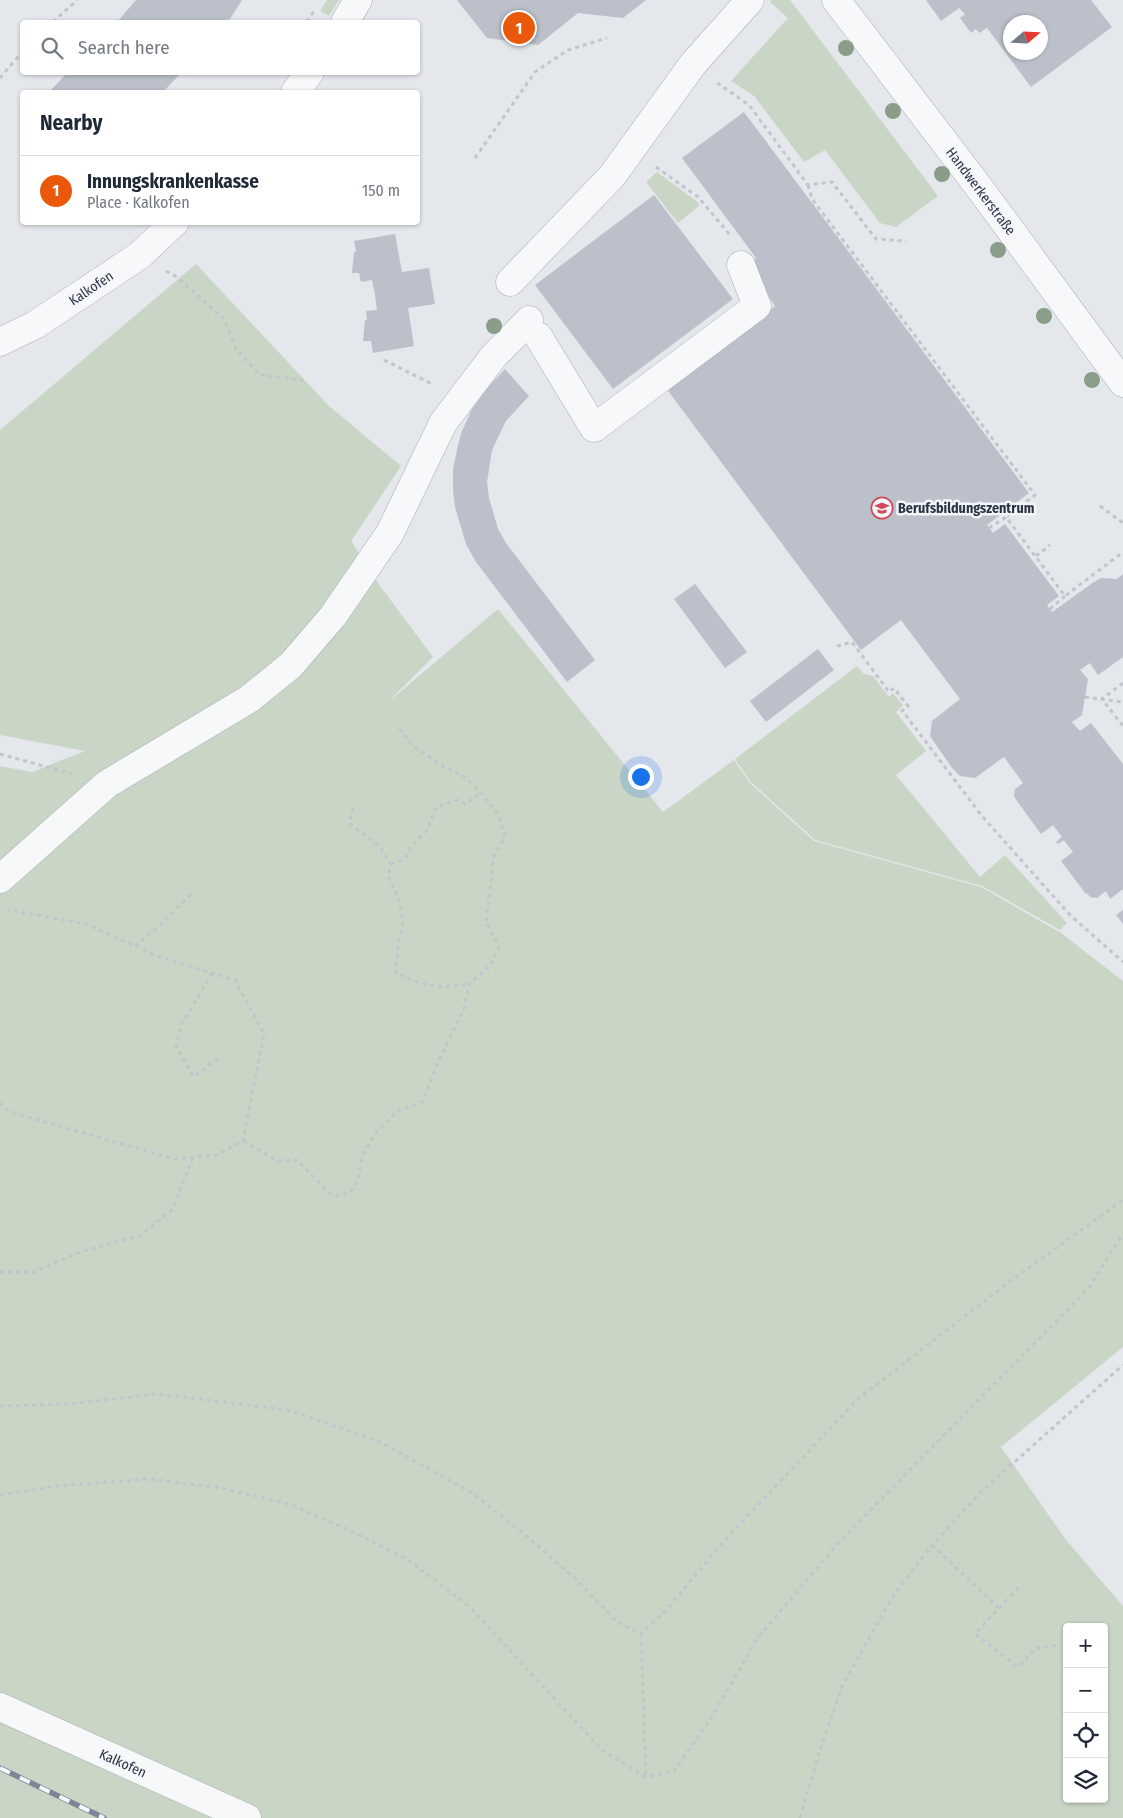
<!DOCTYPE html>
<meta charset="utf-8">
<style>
body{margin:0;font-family:"Fira Sans Condensed",sans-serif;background:#f2f2f3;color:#1f2937}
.controls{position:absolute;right:15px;bottom:15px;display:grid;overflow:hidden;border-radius:5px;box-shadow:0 1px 4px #0004}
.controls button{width:45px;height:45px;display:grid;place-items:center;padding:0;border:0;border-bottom:1px solid #e0e1e3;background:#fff;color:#1f2937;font:25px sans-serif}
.compass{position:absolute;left:1003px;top:15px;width:45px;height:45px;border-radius:50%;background:#fff;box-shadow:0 1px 4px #0004;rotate:71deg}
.you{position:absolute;left:640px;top:776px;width:18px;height:18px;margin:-12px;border:4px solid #fff;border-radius:50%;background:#1a73e8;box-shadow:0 0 0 8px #1a73e833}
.badge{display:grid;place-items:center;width:32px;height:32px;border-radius:50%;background:#ea580c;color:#fff;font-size:16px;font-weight:700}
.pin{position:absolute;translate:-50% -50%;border:2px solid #fff;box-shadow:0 1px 5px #0006}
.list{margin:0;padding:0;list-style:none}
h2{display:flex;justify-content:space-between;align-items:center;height:65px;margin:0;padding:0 20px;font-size:21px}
h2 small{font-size:16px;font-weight:400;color:#747a83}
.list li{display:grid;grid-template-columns:32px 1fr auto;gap:15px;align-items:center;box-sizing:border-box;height:70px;padding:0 20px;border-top:1px solid #e0e1e3}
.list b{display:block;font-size:19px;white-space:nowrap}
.list p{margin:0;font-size:16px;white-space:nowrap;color:#747a83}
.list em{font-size:16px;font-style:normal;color:#747a83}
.icon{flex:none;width:28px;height:28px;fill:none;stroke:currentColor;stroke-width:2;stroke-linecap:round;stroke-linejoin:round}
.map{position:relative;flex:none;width:1123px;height:1818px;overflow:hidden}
.search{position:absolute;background:#fff;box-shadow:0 1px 4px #0004;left:20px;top:20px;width:400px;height:55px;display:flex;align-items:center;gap:12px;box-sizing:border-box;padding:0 18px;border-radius:5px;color:#747a83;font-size:19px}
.panel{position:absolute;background:#fff;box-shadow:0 1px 4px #0004;left:20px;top:90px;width:400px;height:135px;border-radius:5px}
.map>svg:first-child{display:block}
</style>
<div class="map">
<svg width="1123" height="1818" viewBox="0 0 1123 1818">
<rect width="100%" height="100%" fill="#e4e7ec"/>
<path fill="#c9d6c5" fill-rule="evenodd" d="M327,0H339L329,16L320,11Z
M771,0H790L938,196L896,227L880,223L825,150L804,162L754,96L731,81L788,18L770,2Z
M657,172L695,200L700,205L678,223L646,182Z
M196,264L329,406L401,466L351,541L380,586L433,657L387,703L498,609L663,812L734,760L750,783L814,841L981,887L1061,933L1123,981V1347L1001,1447L1066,1540L1123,1606V1818H0V766L32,772L85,751L0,735V430ZM1067,1627H1104V1799H1067Z
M857,666L864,674L873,676L889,697L893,693L903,705L896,712L926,751L896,775L980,877L1005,855L1067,923L1060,930L982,886L815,840L751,782L735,759Z"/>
<path fill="#bbc0ca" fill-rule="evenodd" d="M136,0H242L230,19L224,20L222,22H117Z
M457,0H646L623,18L578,13L538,45L487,38Z
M926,0H1091L1112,27L1031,87L987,28L979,33L976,29L971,33L960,18L965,14L959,8L941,21ZM1010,22H1040V52H1010Z
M68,72H182L163,92H49Z
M744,112L1029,493L987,525L993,533L1005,524L1059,596L1047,605L1052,612L1094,582L1101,578L1117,579L1123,574V657L1098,675L1090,663L1080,670L1088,679L1082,715L1072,722L1080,731L1091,723L1123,764V889L1110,899L1106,891L1097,898L1090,897L1087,893L1086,894L1061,861L1073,852L1064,840L1058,844L1056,842L1062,837L1053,825L1041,834L1017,801L1014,796L1015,789L1023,783L1004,757L975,778L960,776L952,768L930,736L932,721L960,699L901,620L861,650L666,388L775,306L746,266L756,258L682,158Z
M654,195L733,299L613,389L535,285Z
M395,234L402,272L429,268L435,304L408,308L414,346L373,353L371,341H363L365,320H367L366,311L377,310L375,295L372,280L361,282L359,273H352L354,252H356L354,241Z
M505,369L529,396L506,421L492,450L487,482L489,498L498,529L506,543L595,660L567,682L476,562L466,544L455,507L453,491V469L458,445L462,431L471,411L486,389Z
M695,584L747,652L725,668L674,599Z
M818,649L834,670L766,722L750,701Z
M1123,910V924L1116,915Z"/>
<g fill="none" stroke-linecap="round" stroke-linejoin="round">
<g stroke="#a9aeb7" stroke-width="29">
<path id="minor" d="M836,0L978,186L1123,383
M345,22L358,0
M295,92L310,72
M510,282L612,176L693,64L750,0
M538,336L594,428L757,306L741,265
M0,342L35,325L140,255L175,222
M0,879L107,784L249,699L291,665L333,616L390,533L443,423L493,357L529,320
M0,1707L247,1818"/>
</g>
<path stroke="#c2c5cb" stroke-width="3" stroke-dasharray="4 4" stroke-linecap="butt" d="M53,22L77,0
M307,22L314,11
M0,78L22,52
M717,83L749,105L808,185L832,182L876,239L906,241
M475,158L535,72L568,50L607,38
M656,167L698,197L731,236
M808,185L812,199L1035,495L1006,517
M166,271L177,277L224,319L236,349L260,375L303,380
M384,360L434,385
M1100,506L1123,523
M989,528L1006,517L1065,596L1123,552
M1036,556L1050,545
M1050,609L1065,596
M837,646L852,642L889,692L894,688L908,706L902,711L904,713L982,816L1070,915L1123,962
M1123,683L1102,699L1123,726
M1085,697L1123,702
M0,754L72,774
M353,808L349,823L379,846L391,864L388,876L399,900L403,923L398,945L396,973L417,982L440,987L469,984
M391,864L404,860L412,846L427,830L436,807L457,800L465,804L481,793
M135,946L161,924L193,892
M212,973L182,1024L176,1046L194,1077L218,1058
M0,1103L10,1112L175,1159L216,1155L243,1141L264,1034L235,980L157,956L86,924L8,910
M243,1141L278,1161L297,1160L329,1193L339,1196L349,1193L358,1181L362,1157L374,1135L397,1111L422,1102L439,1060L464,1009L469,984L491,965L499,946L486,923L494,856L505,837L499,816L481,793L465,777L444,767L413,746L399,728
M0,1272H34L80,1252L141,1235L173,1209L193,1157
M0,1406L68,1404L158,1394L288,1410L380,1442L474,1494L523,1533L578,1581L617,1622L641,1634L666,1610L726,1539L858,1399L1013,1279L1123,1200
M0,1495L57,1486L149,1479L222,1488L292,1505L351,1531L408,1560L470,1607L603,1751L646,1777L674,1771L710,1720L757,1639L838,1543L1089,1288L1123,1233
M932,1545L999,1608L975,1634L1018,1667L1036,1648L1059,1645
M999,1608L1020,1586
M641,1634L646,1777
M800,1818L817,1759L843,1684L892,1598L932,1545L982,1491L1123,1365"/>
<use href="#minor" stroke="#f7f8fa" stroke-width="28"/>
<g stroke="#7d8696" stroke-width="5.5">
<path id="rail" d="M0,1768L104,1818"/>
</g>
<use href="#rail" stroke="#f4f6f9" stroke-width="4" stroke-dasharray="11" stroke-linecap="butt"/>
</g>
<g fill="#899d89">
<circle cx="846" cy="48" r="8"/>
<circle cx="893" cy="111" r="8"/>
<circle cx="942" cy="174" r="8"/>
<circle cx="998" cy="250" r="8"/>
<circle cx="1044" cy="316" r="8"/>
<circle cx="494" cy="326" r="8"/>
<circle cx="1092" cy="380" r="8"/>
</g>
<defs>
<g id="university-ring" transform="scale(1.125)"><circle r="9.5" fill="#f4f6f9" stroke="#d1495b" stroke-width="1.5"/><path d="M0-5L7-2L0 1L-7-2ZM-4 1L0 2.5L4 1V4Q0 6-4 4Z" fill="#d1495b"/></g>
</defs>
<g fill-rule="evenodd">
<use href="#university-ring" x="882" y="508"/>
</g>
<g text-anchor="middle" stroke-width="5" stroke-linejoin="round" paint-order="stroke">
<g font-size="14" fill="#2b3445" stroke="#f4f6f9">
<text transform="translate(981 191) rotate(53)" y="5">Handwerkerstraße</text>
<text transform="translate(91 288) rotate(-34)" y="5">Kalkofen</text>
<text transform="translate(123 1763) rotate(24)" y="5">Kalkofen</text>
</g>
<g font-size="14" font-weight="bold" fill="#2b3445" stroke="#f4f6f9" text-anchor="start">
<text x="898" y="513">Berufsbildungszentrum</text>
</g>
</g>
</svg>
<div class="controls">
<button>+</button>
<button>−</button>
<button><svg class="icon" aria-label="locate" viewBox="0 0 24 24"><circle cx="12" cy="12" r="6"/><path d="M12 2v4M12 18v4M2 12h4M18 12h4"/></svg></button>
<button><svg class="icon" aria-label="layers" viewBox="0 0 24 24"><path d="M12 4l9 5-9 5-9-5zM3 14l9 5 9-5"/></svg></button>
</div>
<svg class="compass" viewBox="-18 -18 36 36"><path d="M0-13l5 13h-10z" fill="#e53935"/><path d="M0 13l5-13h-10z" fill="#747a83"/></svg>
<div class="you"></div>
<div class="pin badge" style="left:519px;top:28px">1</div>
<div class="search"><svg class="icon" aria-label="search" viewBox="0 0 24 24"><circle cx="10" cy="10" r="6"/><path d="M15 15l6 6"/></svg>Search here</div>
<section class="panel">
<h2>Nearby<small></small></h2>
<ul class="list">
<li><span class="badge">1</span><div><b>Innungskrankenkasse</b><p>Place · Kalkofen</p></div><em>150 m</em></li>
</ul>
</section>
</div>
